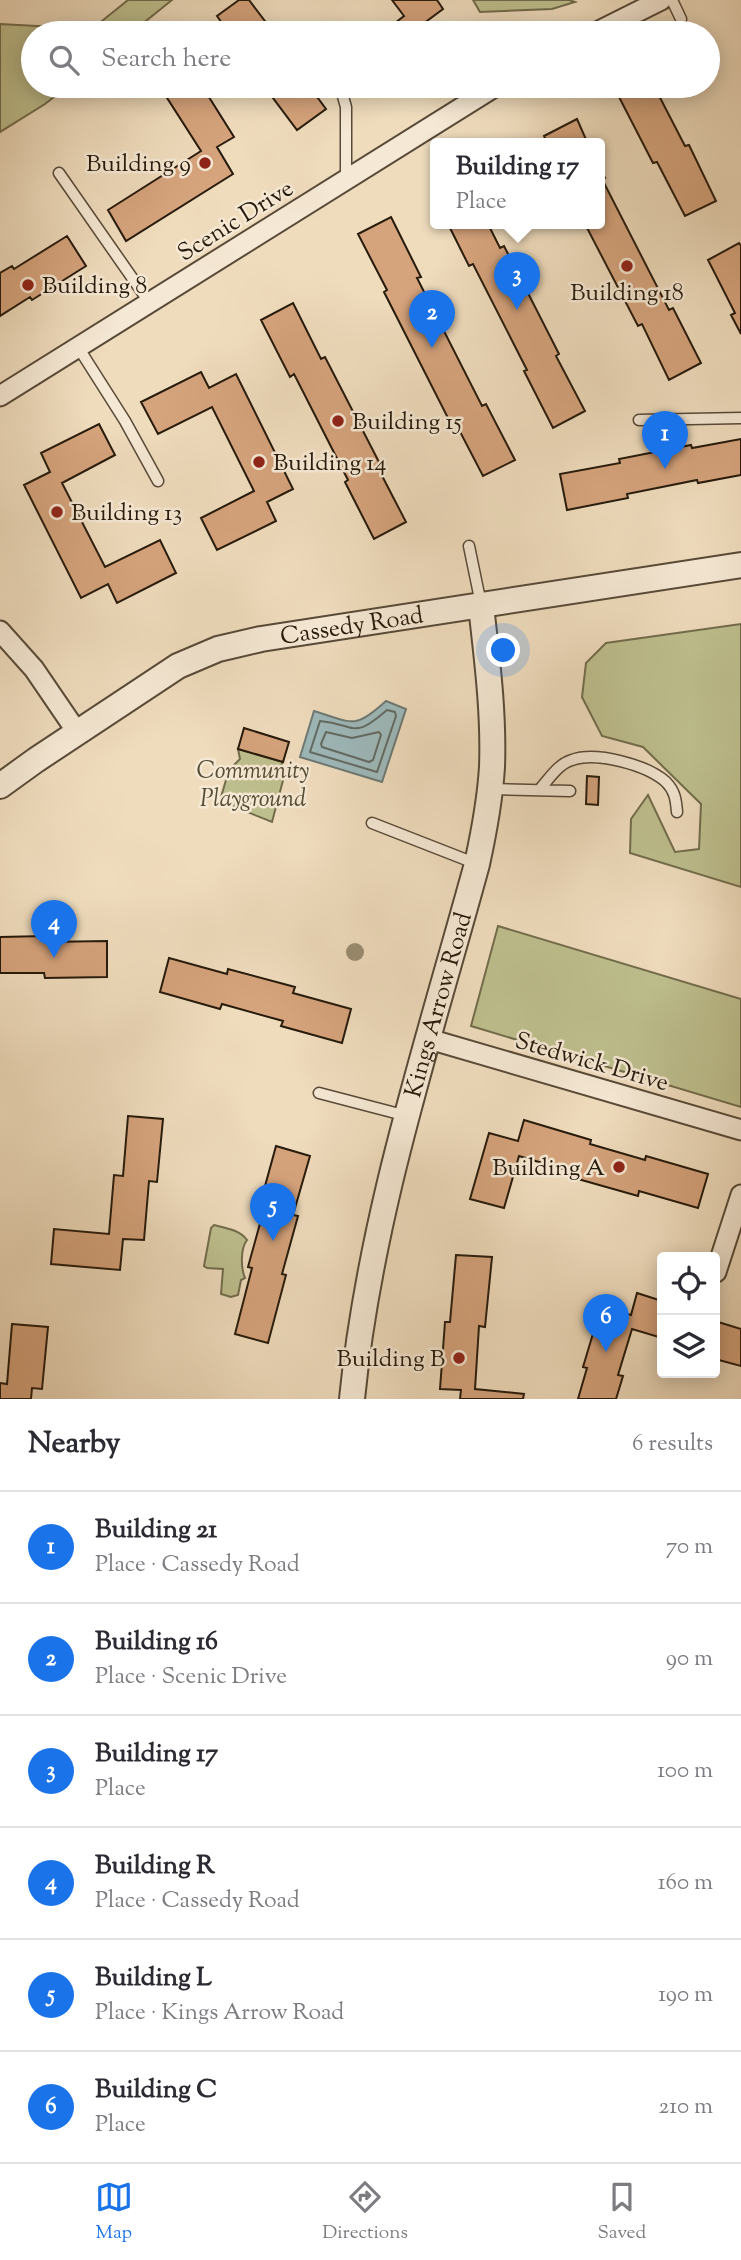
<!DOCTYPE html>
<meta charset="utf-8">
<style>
body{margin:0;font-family:"Sorts Mill Goudy",serif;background:#f2f2f3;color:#2b2b33}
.controls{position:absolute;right:21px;bottom:21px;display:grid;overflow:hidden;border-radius:7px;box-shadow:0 4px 18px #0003}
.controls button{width:63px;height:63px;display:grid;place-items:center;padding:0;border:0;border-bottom:2px solid #e1e1e2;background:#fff;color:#2b2b33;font:35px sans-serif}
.you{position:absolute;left:504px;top:651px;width:24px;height:24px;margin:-18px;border:5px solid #fff;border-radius:50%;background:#1a73e8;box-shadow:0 0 0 10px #1a73e833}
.badge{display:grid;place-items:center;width:46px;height:46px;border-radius:50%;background:#1a73e8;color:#fff;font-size:23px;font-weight:700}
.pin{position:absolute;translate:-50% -58px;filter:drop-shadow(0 2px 4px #0008)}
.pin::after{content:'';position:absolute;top:37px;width:24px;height:21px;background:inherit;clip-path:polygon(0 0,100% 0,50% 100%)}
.popup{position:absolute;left:430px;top:138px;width:175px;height:91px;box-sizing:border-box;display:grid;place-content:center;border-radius:7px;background:#fff;filter:drop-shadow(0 2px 5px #0005);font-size:23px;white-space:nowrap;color:#7c7c81}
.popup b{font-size:26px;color:#2b2b33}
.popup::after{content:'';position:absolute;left:50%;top:100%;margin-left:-14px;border:14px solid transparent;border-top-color:#fff}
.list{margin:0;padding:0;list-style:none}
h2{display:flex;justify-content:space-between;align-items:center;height:91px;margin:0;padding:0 28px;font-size:30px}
h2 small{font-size:23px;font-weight:400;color:#7c7c81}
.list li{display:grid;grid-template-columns:46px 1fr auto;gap:21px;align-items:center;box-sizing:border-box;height:112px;padding:0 28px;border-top:2px solid #e1e1e2}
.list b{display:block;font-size:26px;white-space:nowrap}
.list p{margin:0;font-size:23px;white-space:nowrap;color:#7c7c81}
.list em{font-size:23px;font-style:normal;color:#7c7c81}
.icon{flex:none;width:38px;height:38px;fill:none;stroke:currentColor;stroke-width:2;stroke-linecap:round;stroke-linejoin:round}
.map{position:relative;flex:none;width:741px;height:1399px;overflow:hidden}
.search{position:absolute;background:#fff;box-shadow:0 4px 18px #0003;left:21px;right:21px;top:21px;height:77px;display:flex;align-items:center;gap:18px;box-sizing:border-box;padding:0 24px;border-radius:38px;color:#7c7c81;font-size:26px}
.sheet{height:763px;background:#fff}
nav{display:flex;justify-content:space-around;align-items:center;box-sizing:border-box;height:98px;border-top:2px solid #e1e1e2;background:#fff;font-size:19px;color:#7c7c81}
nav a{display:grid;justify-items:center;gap:4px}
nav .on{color:#1a73e8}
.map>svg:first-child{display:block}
</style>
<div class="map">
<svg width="741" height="1399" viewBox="0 0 741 1399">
<rect width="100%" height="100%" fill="#efdcbd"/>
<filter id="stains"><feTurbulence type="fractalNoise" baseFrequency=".00286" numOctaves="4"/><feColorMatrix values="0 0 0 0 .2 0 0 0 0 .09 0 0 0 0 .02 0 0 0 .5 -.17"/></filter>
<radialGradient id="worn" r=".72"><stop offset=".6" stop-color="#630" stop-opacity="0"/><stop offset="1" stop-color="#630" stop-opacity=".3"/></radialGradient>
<path fill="#bebf8e" stroke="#726c4c" stroke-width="2" d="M128,0H172L131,33H33V86H68L45,104L0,132V24L92,29Z
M473,0H569L575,2L552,9L480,12Z
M741,624V887L630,853L631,819L648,795L675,852L699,849L701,804L643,747L602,736L582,697L586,663L606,643Z
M238,749L283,762L280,767L286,769L272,822L225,803L221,797L229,770L240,759Z
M498,926L741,999V1107L471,1026Z
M214,1225C226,1228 240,1230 247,1240C240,1249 241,1269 245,1278L241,1280L238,1295L231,1297L221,1294L223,1269L207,1268L204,1266L211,1228Z"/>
<path fill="#9db9bb" stroke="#6d7975" stroke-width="2" d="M386,701L406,709L382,782L300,757L314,711C354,723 354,730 386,701Z"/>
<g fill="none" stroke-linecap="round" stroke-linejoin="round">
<path stroke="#626a63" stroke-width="2" d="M387,710L395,712L396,716L377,772L310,752L320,721C358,725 352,740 387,710Z
M326,732L352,738L379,732L381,735L373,760L369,762L322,747L321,744Z"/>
</g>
<path fill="#d5a37c" stroke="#261a0b" stroke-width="2" d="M239,0H249L274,33H229L217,16Z
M392,0H437L443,9L419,27L424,33H382L404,16Z
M169,86H202L234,137L217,147L233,174L126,241L108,210L201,151L162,90Z
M264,86H309L326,109L297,130Z
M642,86H654L685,146L689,145L716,201L685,216L657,162L653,163L619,97Z
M577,119L588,144H548L544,136Z
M599,166L605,178L602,179L669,310L673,308L701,363L669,380L642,324L638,326L585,224H599Z
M391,217L421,277L417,278L482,406L486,404L515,460L483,476L455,422L451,424L384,292L387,290L358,234Z
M448,224H488L500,248L504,246L559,354L556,356L585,411L553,428L524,371L527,370L473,264L469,266Z
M67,236L86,266L32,300L30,297L0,316V273L12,266L14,269Z
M739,243L741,246V334L731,315L735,313L708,260Z
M293,303L321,359L325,357L381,466L378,468L406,522L374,539L345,482L348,480L294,374L290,377L261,320Z
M201,372L209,388L236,374L293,489L267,502L276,521L217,550L201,518L254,491L212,407L158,434L141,402Z
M99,424L115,455L62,483L105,567L160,540L176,573L117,603L108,584L81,598L24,485L50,472L41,453Z
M741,439V475L698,483L697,480L627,494L628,498L567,510L560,474L620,463L619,459L691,445L692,448Z
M244,728L289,742L283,762L238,749Z
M587,776L599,777L598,805L586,804Z
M45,936V942L107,941V977L45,978L44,973H0V937Z
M169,958L227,974L228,969L295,987L293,993L351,1009L342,1043L281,1026L283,1021L222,1004L220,1009L160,992Z
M128,1116L163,1119L157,1182L149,1181L144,1240L123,1239L120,1270L51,1264L54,1229L109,1234L114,1175L123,1176Z
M524,1120L591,1140L590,1144L645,1160L646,1156L708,1174L698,1208L639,1191L638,1196L578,1179L579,1174L519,1156L504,1208L470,1199L489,1133L518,1141Z
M276,1146L310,1156L293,1215L298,1216L282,1274L286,1275L268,1343L235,1334L252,1268L248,1267L264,1209L259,1208Z
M456,1255L492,1257L485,1327L479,1326L475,1389L524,1394L523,1399H460L461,1390L440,1389L445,1322H450Z
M637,1293L662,1301V1338L632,1329L618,1375L623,1376L616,1399H578L587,1368L583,1367L601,1307L631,1315Z
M715,1321L741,1329V1366L715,1359Z
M12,1324L48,1327L42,1389L32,1388L31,1399H0V1383L7,1384Z"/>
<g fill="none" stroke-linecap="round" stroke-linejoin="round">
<g stroke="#584a38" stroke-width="13">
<path id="service" d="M672,0L681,19
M340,86L346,107V179
M59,173L149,302
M78,347L125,421L158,481
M639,420L741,418
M469,546L481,604
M490,789L570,791
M540,789C549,779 558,764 572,760C596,751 647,765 666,782C675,791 676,800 677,812
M372,823L477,864
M319,1093L407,1116"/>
</g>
<g stroke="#584a38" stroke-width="23">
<path id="minor" d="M595,33L661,0
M0,396L496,86
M0,631L34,669L77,732
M429,1039L741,1130
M716,1272L741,1195"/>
</g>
<g stroke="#584a38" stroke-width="28">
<g id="tertiary">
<path id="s1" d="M0,786L36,760L178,666L218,649L261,639L741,565"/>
<path id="s2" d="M352,1399C370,1216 429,1040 477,864C484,832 490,800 492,767C494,713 487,659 481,606"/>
</g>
</g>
<use href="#service" stroke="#f5e8d4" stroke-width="10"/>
<use href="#minor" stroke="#f5e8d4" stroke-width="19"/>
<use href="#tertiary" stroke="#f5e8d4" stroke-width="24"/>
</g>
<circle fill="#9a8d71" cx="355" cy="952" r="9"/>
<g fill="#8f2418" stroke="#f5e8d4" stroke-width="2.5">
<circle cx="205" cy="163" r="7"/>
<circle cx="627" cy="266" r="7"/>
<circle cx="28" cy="285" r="7"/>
<circle cx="338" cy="421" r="7"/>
<circle cx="259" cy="462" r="7"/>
<circle cx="57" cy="512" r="7"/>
<circle cx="619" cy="1167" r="7"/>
<circle cx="459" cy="1358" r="7"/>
</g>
<g text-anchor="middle" stroke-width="5" stroke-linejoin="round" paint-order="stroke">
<g font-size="24" fill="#261a0b" stroke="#f5e8d4" text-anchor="start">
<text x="191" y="171" text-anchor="end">Building 9</text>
<text x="42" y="293">Building 8</text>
<text x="627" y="300" text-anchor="middle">Building 18</text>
<text x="352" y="429">Building 15</text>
<text x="273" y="470">Building 14</text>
<text x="71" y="520">Building 13</text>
<text x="605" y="1175" text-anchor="end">Building A</text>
<text x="445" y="1366" text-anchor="end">Building B</text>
</g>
<g font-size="24" fill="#261a0b" stroke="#f5e8d4">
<text transform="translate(235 220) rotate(-32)" y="8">Scenic Drive</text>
<text dy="8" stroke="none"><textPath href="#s1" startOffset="394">Cassedy Road</textPath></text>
<text dy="8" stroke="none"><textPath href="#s2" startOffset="404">Kings Arrow Road</textPath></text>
<text transform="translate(592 1061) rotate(16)" y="8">Stedwick Drive</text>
</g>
<g font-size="24" font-style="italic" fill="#544c32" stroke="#f5e8d4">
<text x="253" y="778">Community<tspan x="253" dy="28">Playground</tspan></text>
</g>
</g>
<rect width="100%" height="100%" filter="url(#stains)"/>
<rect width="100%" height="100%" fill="url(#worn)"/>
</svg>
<div class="controls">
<button><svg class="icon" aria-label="locate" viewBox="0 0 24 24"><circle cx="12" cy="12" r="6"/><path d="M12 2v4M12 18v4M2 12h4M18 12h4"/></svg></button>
<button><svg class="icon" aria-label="layers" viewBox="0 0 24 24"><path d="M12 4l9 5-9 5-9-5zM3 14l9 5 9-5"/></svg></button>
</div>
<div class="you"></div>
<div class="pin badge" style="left:665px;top:469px">1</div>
<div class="pin badge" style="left:432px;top:348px">2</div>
<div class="pin badge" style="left:517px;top:310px">3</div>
<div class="popup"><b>Building 17</b>Place</div>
<div class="pin badge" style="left:54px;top:958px">4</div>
<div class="pin badge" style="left:273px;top:1241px">5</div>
<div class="pin badge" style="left:606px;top:1352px">6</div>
<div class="search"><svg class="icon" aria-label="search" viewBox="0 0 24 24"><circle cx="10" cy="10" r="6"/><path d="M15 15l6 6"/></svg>Search here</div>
</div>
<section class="sheet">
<h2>Nearby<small>6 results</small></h2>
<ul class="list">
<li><span class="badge">1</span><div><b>Building 21</b><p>Place · Cassedy Road</p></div><em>70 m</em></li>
<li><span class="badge">2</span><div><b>Building 16</b><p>Place · Scenic Drive</p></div><em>90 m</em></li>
<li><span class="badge">3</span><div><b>Building 17</b><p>Place</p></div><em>100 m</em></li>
<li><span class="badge">4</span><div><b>Building R</b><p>Place · Cassedy Road</p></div><em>160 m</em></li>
<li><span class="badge">5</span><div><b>Building L</b><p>Place · Kings Arrow Road</p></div><em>190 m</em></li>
<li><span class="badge">6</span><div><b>Building C</b><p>Place</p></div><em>210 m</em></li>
</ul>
</section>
<nav>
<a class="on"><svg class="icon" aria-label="map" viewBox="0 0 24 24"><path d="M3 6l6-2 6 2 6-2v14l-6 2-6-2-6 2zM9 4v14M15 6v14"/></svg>Map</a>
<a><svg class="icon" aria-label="directions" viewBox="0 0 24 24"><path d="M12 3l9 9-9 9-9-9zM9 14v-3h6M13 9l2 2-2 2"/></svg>Directions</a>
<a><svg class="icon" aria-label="saved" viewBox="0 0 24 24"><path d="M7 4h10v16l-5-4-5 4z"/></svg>Saved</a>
</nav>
